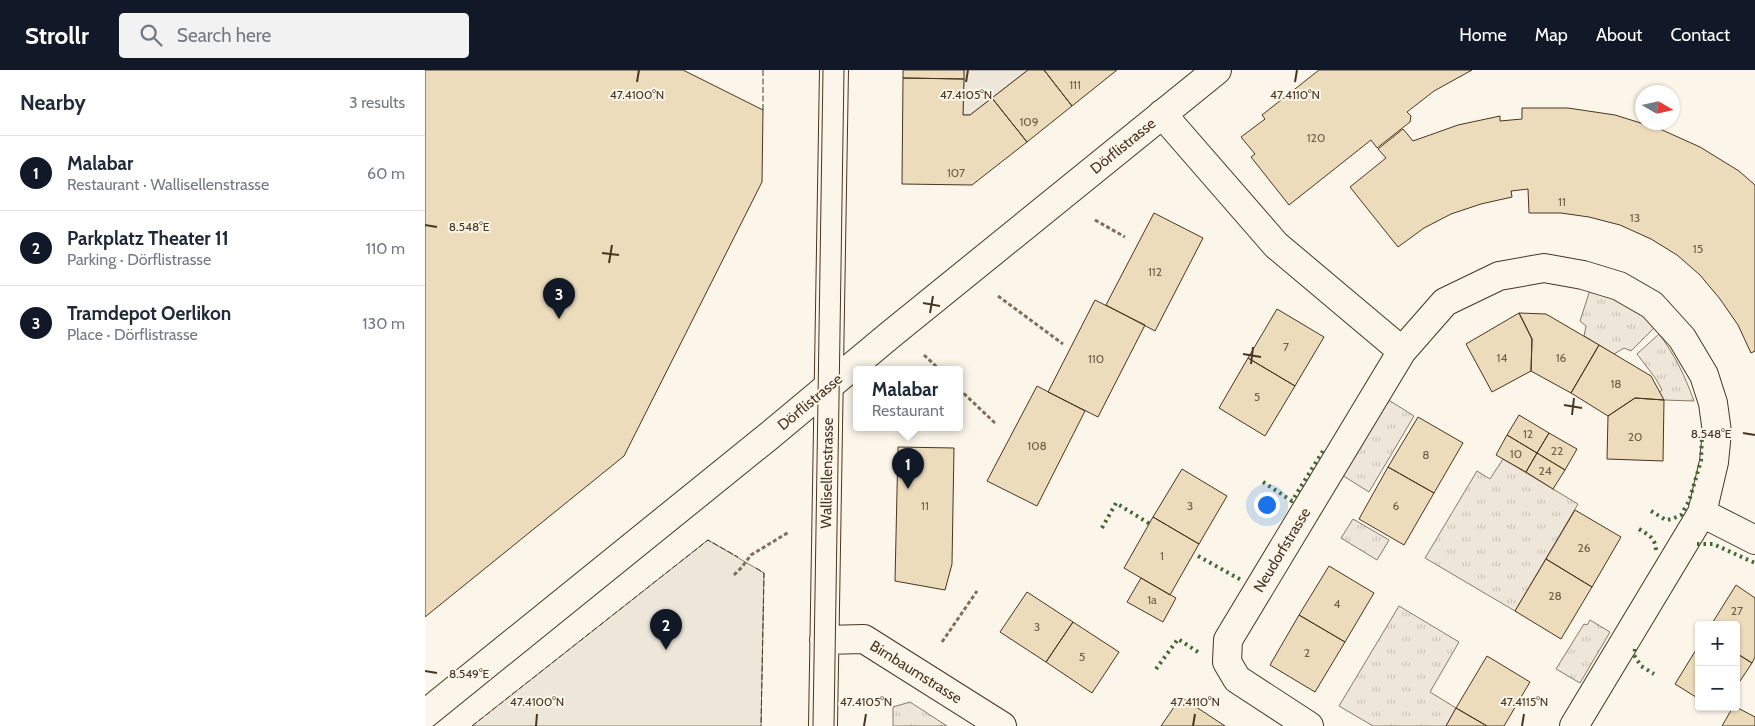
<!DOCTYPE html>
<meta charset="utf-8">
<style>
body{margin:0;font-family:Cabin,sans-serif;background:#f2f2f3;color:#1f2937}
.controls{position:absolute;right:15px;bottom:15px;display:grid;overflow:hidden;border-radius:5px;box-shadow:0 1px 4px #0004}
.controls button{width:45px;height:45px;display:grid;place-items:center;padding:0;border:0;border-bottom:1px solid #e0e1e3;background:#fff;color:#1f2937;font:25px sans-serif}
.compass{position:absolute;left:1210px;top:15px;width:45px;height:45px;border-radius:50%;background:#fff;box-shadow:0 1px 4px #0004;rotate:99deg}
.you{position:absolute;left:841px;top:434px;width:18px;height:18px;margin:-12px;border:4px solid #fff;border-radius:50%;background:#1a73e8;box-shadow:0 0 0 8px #1a73e833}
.badge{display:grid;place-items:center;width:32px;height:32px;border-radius:50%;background:#111827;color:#fff;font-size:16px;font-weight:700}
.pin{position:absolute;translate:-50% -41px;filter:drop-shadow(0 1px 2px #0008)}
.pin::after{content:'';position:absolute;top:26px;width:18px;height:15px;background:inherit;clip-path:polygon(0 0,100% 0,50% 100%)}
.popup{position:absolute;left:428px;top:296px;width:110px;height:65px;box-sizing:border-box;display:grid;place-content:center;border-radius:5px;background:#fff;filter:drop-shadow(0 1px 4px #0005);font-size:16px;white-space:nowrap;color:#747a83}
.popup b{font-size:19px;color:#1f2937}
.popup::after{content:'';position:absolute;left:50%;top:100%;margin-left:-10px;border:10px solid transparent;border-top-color:#fff}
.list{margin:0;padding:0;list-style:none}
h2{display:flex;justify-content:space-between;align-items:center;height:65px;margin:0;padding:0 20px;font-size:21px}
h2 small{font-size:16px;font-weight:400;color:#747a83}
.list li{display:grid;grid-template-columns:32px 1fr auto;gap:15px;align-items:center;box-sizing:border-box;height:75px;padding:0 20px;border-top:1px solid #e0e1e3}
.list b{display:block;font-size:19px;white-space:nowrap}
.list p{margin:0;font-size:16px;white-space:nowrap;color:#747a83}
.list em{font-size:16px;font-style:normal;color:#747a83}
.icon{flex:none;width:28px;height:28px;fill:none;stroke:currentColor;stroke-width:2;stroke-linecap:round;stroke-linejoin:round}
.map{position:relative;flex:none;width:1330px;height:656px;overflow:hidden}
header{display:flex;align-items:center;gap:30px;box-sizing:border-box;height:70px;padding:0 25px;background:#111827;color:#fff}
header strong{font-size:24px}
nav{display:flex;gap:28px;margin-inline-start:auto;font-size:18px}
.search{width:350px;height:45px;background:#f2f2f3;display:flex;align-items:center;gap:12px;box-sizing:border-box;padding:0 18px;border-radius:5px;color:#747a83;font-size:19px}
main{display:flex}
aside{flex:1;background:#fff}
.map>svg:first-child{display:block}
</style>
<header>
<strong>Strollr</strong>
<div class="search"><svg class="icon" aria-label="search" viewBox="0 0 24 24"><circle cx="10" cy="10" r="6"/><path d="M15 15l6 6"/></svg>Search here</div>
<nav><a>Home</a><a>Map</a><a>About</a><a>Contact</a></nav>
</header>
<main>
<aside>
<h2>Nearby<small>3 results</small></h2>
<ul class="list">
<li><span class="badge">1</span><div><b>Malabar</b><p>Restaurant · Wallisellenstrasse</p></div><em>60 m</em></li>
<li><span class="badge">2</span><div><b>Parkplatz Theater 11</b><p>Parking · Dörflistrasse</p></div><em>110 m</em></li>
<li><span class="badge">3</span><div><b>Tramdepot Oerlikon</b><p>Place · Dörflistrasse</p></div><em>130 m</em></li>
</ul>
</aside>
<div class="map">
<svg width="1330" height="656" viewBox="0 0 1330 656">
<defs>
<pattern id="grass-tufts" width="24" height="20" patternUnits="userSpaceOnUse" patternTransform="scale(1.25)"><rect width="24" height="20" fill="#ede6d9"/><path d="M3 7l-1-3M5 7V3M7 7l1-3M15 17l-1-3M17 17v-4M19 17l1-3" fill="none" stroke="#cdc6ba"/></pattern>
</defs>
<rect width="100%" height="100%" fill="#fbf6e9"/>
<path fill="url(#grass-tufts)" stroke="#887966" d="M1165,220L1208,234L1230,257L1206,281L1199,278L1189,284L1159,266L1161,256L1155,251Z
M1234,264C1250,285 1260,306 1269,331L1239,330L1234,323L1237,320L1231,309L1212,284Z
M962,329L989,346L944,422L917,405Z
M1078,389L1153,434L1090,541L1000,488L1052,401L1065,409Z
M928,449L964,470L952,490L916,468Z
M974,536L1034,572L1005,622L1031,638L1021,656H948L914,636Z
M1165,550L1185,562L1155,613L1131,599L1159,554L1162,555Z
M485,632L522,656H468V637Z"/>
<path fill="#ede7d9" stroke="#887966" d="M539,0H603L545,45H538Z
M283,470L339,503L336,656H47Z"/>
<path fill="#ecdcbc" stroke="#4a3520" d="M0,0H258L338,40L337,112L199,386L0,547Z
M478,0H539V9L478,8Z
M603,0H619L647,36L602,72L567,28Z
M619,0H692L647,36Z
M894,0H1047L1009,21L982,42L986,46L985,52L952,78L946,70L864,135L826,87L830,84L816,67L840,49L837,45Z
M478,8L539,9L538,45H545L567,28L602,72L547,115L477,114Z
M1097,38H1143L1190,45L1235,59L1275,77L1314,101L1330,115V281L1326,283L1313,255L1295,229L1275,205L1252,185L1226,169L1195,155L1164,147L1136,143H1104L1103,119L1086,121L1087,127L1056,134L1026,144L999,158L973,177L925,117L961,88L953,79L978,59L988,71L1033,55L1075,46V51L1097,49Z
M729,143L778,168L730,261L681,235Z
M670,230L720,255L673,347L623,322Z
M852,239L899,267L870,316L823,288Z
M1094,243L1121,244L1174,275L1146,323L1106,301L1107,269Z
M1094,243L1107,269L1106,301L1067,322L1041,274Z
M1174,275L1226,306L1239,330L1210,328L1183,346L1146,323Z
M823,288L870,316L840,366L794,338Z
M612,316L660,341L612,436L562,411Z
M1210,328L1239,330L1238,391L1182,389L1183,346Z
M1094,345L1124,363L1112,383L1082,365Z
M993,347L1038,373L1009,423L963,397Z
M1124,363L1152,379L1140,400L1112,383Z
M1082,365L1112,383L1101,402L1071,385Z
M473,377L529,378L527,494L520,520L470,511Z
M1112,383L1140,400L1128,419L1101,402Z
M963,397L1009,423L979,475L934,449Z
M757,399L802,426L774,474L728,447Z
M1150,440L1196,467L1167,517L1121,489Z
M728,447L774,474L745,525L699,498Z
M1121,489L1167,517L1136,569L1090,541Z
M904,496L949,523L920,572L874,545Z
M716,508L751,528L738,552L702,532Z
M1311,515L1330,528V587L1327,593L1311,583V555H1286Z
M602,522L648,552L621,592L575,562Z
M874,545L920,572L890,622L845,595Z
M648,552L694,582L667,623L621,592Z
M1274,575V629L1250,614Z
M1311,583L1327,593L1311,617Z
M1062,586L1105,612L1079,656H1062L1031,638Z
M756,627L800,656H736Z
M1308,637H1311L1330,647V656H1297Z
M1031,638L1062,656H1021Z"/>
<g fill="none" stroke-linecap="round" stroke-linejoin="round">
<g stroke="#4a3520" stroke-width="30">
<path id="minor" d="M737,44L851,175L977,281
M1277,443L1330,470
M399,570L439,569L577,656
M398,656L409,0
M884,656L812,609L802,592L803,570L977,281L1020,232L1074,206L1119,198L1158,205L1194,216L1227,235L1257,268L1279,305L1288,333L1292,362L1289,392L1277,443L1149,656"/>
</g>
<g stroke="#4a3520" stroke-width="30">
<path id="major" d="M0,644L344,366L465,265L792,0"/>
</g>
<path stroke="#7f6f5c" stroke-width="3" stroke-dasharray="4 2.5" stroke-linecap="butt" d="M670,150L700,167
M573,226L638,274
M499,285L515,300
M534,319L570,353
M309,505L317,497L326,485L364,462
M517,572L552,521"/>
<use href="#minor" stroke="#fbf6e9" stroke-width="28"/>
<use href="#major" stroke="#fbf6e9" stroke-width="28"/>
<path stroke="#4a3520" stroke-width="1" d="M388,656L398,0
M409,656L419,0"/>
<path stroke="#436837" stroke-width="4" stroke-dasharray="2.5 4" stroke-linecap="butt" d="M838,412L867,431L898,381
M1226,441L1241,450L1247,449L1256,445L1264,431L1276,391L1277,364
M677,458L691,433L725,454
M1214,459C1223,465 1230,467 1231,480
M1272,474H1288L1330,493
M773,486L818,511
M1210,579L1209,585L1216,596L1229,604
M731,599L753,569L773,582"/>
<path stroke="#4a3520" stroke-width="1" stroke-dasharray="6 2.5" stroke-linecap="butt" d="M338,0V40
M331,498L339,503L336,656
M47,656L283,470L313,487"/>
</g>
<path fill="none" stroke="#4a3520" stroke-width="2" d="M212,12L214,0M541,12L543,0M870,12L872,0M0,155L12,157M177,183L194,185M184,193L187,175M498,233L515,236M505,243L508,226M818,284L836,287M826,294L828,277M1139,335L1157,338M1147,345L1149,328M1318,363L1330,365M0,601L12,603M111,656L112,644M439,656L441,644M768,656L770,644M1097,656L1099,644"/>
<g text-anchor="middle" stroke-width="4" stroke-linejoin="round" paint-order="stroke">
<g font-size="12" fill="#725f47">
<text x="650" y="19">111</text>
<text x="604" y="56">109</text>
<text x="891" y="72">120</text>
<text x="531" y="107">107</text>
<text x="1137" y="136">11</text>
<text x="1210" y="152">13</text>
<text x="1273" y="183">15</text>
<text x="730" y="206">112</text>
<text x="861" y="281">7</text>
<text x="1077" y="292">14</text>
<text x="1136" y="292">16</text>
<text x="671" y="293">110</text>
<text x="1191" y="318">18</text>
<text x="832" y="331">5</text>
<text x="1103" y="368">12</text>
<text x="1210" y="371">20</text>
<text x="612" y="380">108</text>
<text x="1132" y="385">22</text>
<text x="1091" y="388">10</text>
<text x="1001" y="389">8</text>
<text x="1120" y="405">24</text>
<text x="500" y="440">11</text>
<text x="765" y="440">3</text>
<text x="971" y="440">6</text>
<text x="1159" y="482">26</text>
<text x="737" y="490">1</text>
<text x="1130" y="530">28</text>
<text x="727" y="534">1a</text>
<text x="912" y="538">4</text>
<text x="1312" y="545">27</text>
<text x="612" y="561">3</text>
<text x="882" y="587">2</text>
<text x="657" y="591">5</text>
</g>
<g font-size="15" fill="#4a3520" stroke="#fbf6e9">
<text transform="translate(698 76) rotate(-39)" y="5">Dörflistrasse</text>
<text transform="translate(385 332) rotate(-40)" y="5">Dörflistrasse</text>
<text transform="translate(402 403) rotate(-89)" y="5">Wallisellenstrasse</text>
<text transform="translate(857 480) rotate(-59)" y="5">Neudorfstrasse</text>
<text transform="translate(491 602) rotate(32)" y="5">Birnbaumstrasse</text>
</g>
</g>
<g font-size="12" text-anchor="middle" fill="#4a3520" stroke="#fbf6e9" stroke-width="4" stroke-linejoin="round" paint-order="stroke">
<text x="212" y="29">47.4100°N</text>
<text x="541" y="29">47.4105°N</text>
<text x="870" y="29">47.4110°N</text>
<text x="44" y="161">8.548°E</text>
<text x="1286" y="368">8.548°E</text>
<text x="44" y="608">8.549°E</text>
<text x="112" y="636">47.4100°N</text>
<text x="441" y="636">47.4105°N</text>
<text x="770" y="636">47.4110°N</text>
<text x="1099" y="636">47.4115°N</text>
</g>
</svg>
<div class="controls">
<button>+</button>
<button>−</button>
</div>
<svg class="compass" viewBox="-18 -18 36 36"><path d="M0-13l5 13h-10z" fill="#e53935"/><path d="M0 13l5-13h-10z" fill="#747a83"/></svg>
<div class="you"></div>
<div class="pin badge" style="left:483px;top:419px">1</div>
<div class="popup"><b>Malabar</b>Restaurant</div>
<div class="pin badge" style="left:241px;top:580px">2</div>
<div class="pin badge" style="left:134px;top:249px">3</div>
</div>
</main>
